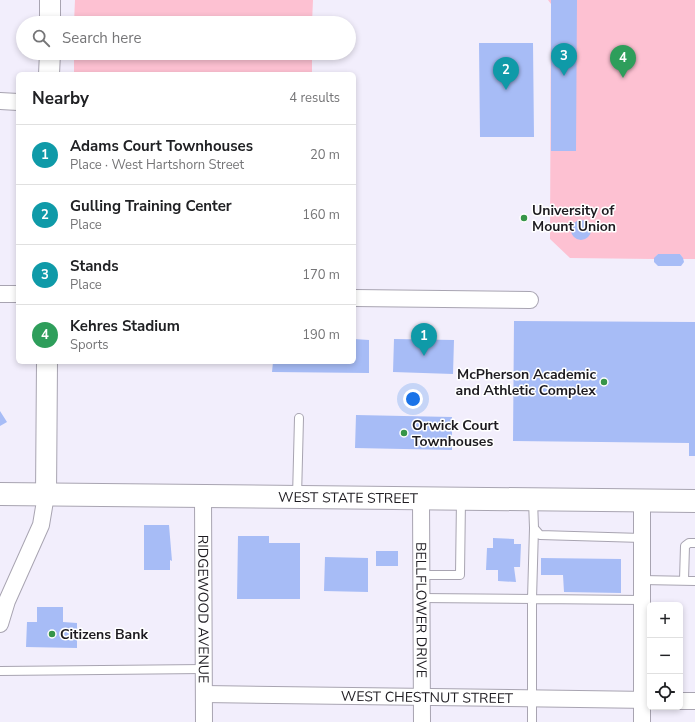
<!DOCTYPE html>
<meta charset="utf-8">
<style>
body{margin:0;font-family:"Nunito Sans",sans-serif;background:#f2f2f2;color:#202124}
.controls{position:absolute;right:12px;bottom:12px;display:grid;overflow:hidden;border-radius:6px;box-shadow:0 2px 6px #0003}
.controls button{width:36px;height:36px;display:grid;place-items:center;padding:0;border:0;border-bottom:1px solid #e0e0e0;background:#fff;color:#202124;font:20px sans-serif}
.you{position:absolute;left:413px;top:399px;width:14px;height:14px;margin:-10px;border:3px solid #fff;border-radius:50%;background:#1a73e8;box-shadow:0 0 0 6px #1a73e833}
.badge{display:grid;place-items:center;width:26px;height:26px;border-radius:50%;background:#111827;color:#fff;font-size:13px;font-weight:700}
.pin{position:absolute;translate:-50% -33px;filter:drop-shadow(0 1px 2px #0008)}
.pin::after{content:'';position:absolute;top:21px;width:14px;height:12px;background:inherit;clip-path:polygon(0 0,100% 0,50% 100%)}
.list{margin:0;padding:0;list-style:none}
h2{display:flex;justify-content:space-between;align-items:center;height:52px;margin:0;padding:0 16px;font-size:17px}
h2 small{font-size:13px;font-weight:400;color:#757577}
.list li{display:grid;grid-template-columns:26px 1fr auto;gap:12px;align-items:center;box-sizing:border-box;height:60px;padding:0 16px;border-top:1px solid #e0e0e0}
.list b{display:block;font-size:15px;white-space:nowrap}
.list p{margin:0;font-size:13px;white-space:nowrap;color:#757577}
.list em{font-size:13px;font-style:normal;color:#757577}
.icon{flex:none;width:22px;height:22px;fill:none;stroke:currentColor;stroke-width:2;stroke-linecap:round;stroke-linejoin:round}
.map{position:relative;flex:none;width:695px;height:722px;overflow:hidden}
.search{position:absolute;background:#fff;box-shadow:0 2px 6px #0003;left:16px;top:16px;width:340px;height:44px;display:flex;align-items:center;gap:10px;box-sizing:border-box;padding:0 14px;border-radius:22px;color:#757577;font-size:15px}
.panel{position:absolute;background:#fff;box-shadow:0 2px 6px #0003;left:16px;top:72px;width:340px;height:292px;border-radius:6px}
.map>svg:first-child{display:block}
</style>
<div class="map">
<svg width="695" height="722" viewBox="0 0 695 722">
<rect width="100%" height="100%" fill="#f2eefc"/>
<path fill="#fdc1d2" d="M75,0H313L312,23H74Z
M548,0H695V259H683L680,254H658L654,259L570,258L550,239L551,4Z
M74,53H312V74H74Z"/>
<path fill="#a7bcf6" d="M551,0H577L576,151H551Z
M479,43H533L534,137H480Z
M571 230a10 10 0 1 1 20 0a10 10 0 1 1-20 0Z
M658,254H680L683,258L684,262L681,266H658L654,262V258Z
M514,321L695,322V456H689V443L513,441Z
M354,339L369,340V373L272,372L273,362H354Z
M394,339L454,340L453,374L393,372Z
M0,411L7,422L0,426Z
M356,415L452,417V450L355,448Z
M144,525H169L172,561L170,560V570H144Z
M238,536H269V543H300V599H237Z
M493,538L514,539V544H521L520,567H514L516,582L498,581V570H486L487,548H493Z
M376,551H398V566H376Z
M325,557L368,558V592L324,591Z
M541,558L621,559V593L564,592L563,575H541Z
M37,607H63V622L77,623V648L26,647L27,622H37Z"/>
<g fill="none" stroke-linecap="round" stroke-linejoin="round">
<g stroke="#a8a4b1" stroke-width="10">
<path id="service" d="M297,497L299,418
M533,500L534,528L540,535L642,538
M421,575H460L461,499
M642,580L695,581
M684,580L685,546L689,543H695
M421,598L642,600
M0,671L204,669
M532,722V599L534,528"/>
</g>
<g stroke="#a8a4b1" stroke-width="18">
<g id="minor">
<path d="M0,101L18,102"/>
<path d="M0,294H18"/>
<path d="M354,298L530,300"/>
<path id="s1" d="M203,496L204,722"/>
<path id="s2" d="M421,498L422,722"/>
<path d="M642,501V722"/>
<path d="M0,624L7,601L41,525L46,495"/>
<path id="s3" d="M204,694L650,700"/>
<path d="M680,701H695"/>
</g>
</g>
<g stroke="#a8a4b1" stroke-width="22">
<path id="tertiary" d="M50,23V0
M49,74L50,53
M46,495L47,362"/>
</g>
<g stroke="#a8a4b1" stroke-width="24">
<g id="trunk">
<path id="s4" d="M0,494L695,501"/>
</g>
</g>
<use href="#service" stroke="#fff" stroke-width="8"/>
<use href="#minor" stroke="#fff" stroke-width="16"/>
<use href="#tertiary" stroke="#fff" stroke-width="20"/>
<use href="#trunk" stroke="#fff" stroke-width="22"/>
</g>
<g fill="#369548" stroke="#fff" stroke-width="1.5">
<circle cx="524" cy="218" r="4"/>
<circle cx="604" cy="382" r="4"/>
<circle cx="404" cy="433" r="4"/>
<circle cx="52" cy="634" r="4"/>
</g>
<g text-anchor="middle" stroke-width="3" stroke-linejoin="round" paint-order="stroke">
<g font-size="14" font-weight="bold" fill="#1d1b20" stroke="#fff" text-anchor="start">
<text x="532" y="215">University of<tspan x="532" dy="16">Mount Union</tspan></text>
<text x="596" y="379" text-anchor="end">McPherson Academic<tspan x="596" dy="16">and Athletic Complex</tspan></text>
<text x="412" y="430">Orwick Court<tspan x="412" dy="16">Townhouses</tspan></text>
<text x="60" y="639">Citizens Bank</text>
</g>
<g font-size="14" fill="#1d1b20" stroke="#fff">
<text dy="5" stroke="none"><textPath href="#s4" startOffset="348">WEST STATE STREET</textPath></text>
<text dy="5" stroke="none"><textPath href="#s1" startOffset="113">RIDGEWOOD AVENUE</textPath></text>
<text dy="5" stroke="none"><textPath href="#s2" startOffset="112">BELLFLOWER DRIVE</textPath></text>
<text dy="5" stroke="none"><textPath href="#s3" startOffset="223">WEST CHESTNUT STREET</textPath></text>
</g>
</g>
</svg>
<div class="controls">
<button>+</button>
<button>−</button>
<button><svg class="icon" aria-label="locate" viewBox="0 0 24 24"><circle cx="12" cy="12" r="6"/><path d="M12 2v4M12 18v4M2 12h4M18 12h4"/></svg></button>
</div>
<div class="you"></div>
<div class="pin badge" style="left:424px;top:356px;background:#0f9aa8">1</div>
<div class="pin badge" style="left:506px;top:90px;background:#0f9aa8">2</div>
<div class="pin badge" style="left:564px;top:76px;background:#0f9aa8">3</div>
<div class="pin badge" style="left:623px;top:78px;background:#2e9e5b">4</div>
<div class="search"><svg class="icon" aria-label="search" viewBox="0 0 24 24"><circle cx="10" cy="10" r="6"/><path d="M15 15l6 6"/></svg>Search here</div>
<section class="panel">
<h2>Nearby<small>4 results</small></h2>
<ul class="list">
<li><span class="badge" style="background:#0f9aa8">1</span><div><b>Adams Court Townhouses</b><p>Place · West Hartshorn Street</p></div><em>20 m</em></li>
<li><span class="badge" style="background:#0f9aa8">2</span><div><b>Gulling Training Center</b><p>Place</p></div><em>160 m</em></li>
<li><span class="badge" style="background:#0f9aa8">3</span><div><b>Stands</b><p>Place</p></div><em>170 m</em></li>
<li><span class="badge" style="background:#2e9e5b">4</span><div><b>Kehres Stadium</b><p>Sports</p></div><em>190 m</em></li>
</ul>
</section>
</div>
